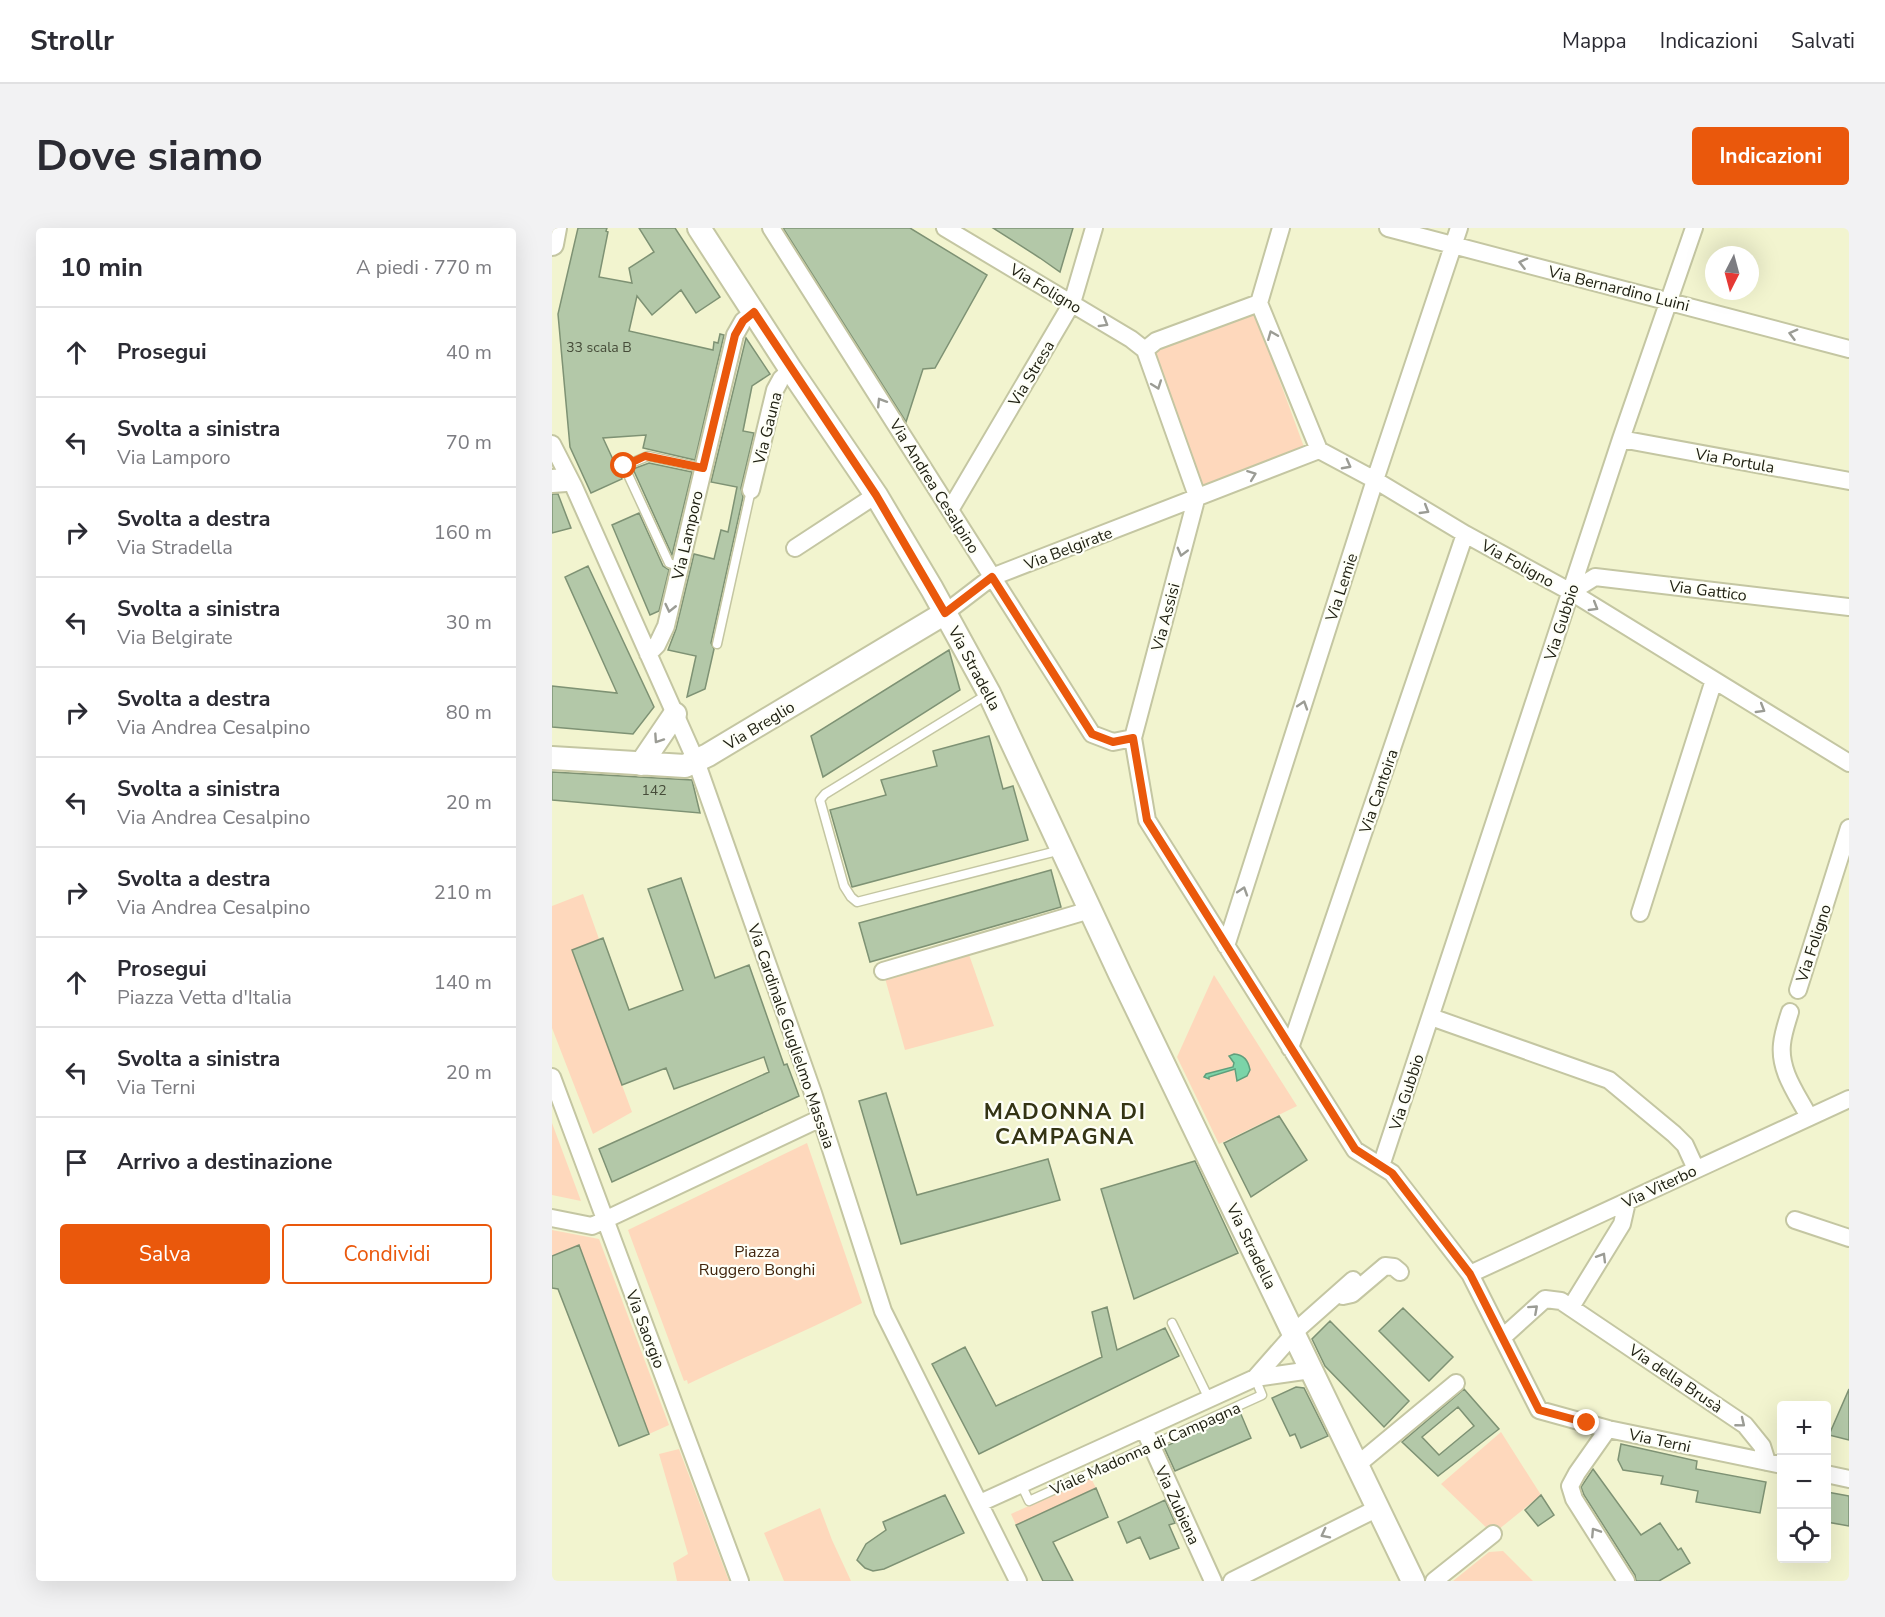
<!DOCTYPE html>
<html lang="it">
<meta charset="utf-8">
<style>
body{margin:0;font-family:"Nunito Sans",sans-serif;background:#f2f2f3;color:#2b2b33}
.controls{position:absolute;right:18px;bottom:18px;display:grid;overflow:hidden;border-radius:6px;box-shadow:0 6px 24px #0002}
.controls button{width:54px;height:54px;display:grid;place-items:center;padding:0;border:0;border-bottom:2px solid #e1e1e2;background:#fff;color:#2b2b33;font:30px sans-serif}
.compass{position:absolute;left:1153px;top:18px;width:54px;height:54px;border-radius:50%;background:#fff;box-shadow:0 6px 24px #0002;rotate:186deg}
.stop{position:absolute;width:18px;height:18px;margin:-14px;border:4px solid #ea580c;border-radius:50%;background:#fff}
.stop.end{background:#ea580c;border-color:#fff;box-shadow:0 2px 6px #0008}
.list{margin:0;padding:0;list-style:none}
h2{display:flex;justify-content:space-between;align-items:center;height:78px;margin:0;padding:0 24px;font-size:26px}
h2 small{font-size:20px;font-weight:400;color:#7c7c81}
.list li{display:grid;grid-template-columns:39px 1fr auto;gap:18px;align-items:center;box-sizing:border-box;height:90px;padding:0 24px;border-top:2px solid #e1e1e2}
.list b{display:block;font-size:22px;white-space:nowrap}
.list p{margin:0;font-size:20px;white-space:nowrap;color:#7c7c81}
.list em{font-size:20px;font-style:normal;color:#7c7c81}
.actions{display:flex;gap:12px;padding:18px 24px}
.actions a{flex:1;padding:14px 0;border:2px solid #ea580c;border-radius:6px;text-align:center;font-size:21px;color:#ea580c}
.actions .main{background:#ea580c;color:#fff}
.icon{flex:none;width:33px;height:33px;fill:none;stroke:currentColor;stroke-width:2;stroke-linecap:round;stroke-linejoin:round}
.map{position:relative;flex:none;width:1297px;height:1353px;overflow:hidden;border-radius:6px}
header{display:flex;align-items:center;gap:36px;box-sizing:border-box;height:84px;padding:0 30px;background:#fff;border-bottom:2px solid #e1e1e2}
header strong{font-size:28px}
nav{display:flex;gap:33px;margin-inline-start:auto;font-size:21px}
.intro{display:flex;align-items:center;justify-content:space-between;box-sizing:border-box;height:144px;padding:0 36px}
h1{margin:0;font-size:42px}
.button{padding:15px 27px;border-radius:6px;background:#ea580c;color:#fff;font-size:21px;font-weight:700}
main{display:flex;gap:36px;padding:0 36px}
aside{flex:1;background:#fff;border-radius:6px;box-shadow:0 6px 24px #0002}
.map>svg:first-child{display:block}
</style>
<header>
<strong>Strollr</strong>
<nav><a>Mappa</a><a>Indicazioni</a><a>Salvati</a></nav>
</header>
<div class="intro"><h1>Dove siamo</h1><a class="button">Indicazioni</a></div>
<main>
<aside>
<h2>10 min<small>A piedi · 770 m</small></h2>
<ul class="list">
<li><svg class="icon" aria-label="ahead" viewBox="0 0 24 24"><path d="M12 20V5M6 11l6-6 6 6"/></svg><div><b>Prosegui</b></div><em>40 m</em></li>
<li><svg class="icon" aria-label="left" viewBox="0 0 24 24"><path d="M17 20v-9H6M10 6l-5 5 5 5"/></svg><div><b>Svolta a sinistra</b><p>Via Lamporo</p></div><em>70 m</em></li>
<li><svg class="icon" aria-label="right" viewBox="0 0 24 24"><path d="M7 20v-9h11M14 6l5 5-5 5"/></svg><div><b>Svolta a destra</b><p>Via Stradella</p></div><em>160 m</em></li>
<li><svg class="icon" aria-label="left" viewBox="0 0 24 24"><path d="M17 20v-9H6M10 6l-5 5 5 5"/></svg><div><b>Svolta a sinistra</b><p>Via Belgirate</p></div><em>30 m</em></li>
<li><svg class="icon" aria-label="right" viewBox="0 0 24 24"><path d="M7 20v-9h11M14 6l5 5-5 5"/></svg><div><b>Svolta a destra</b><p>Via Andrea Cesalpino</p></div><em>80 m</em></li>
<li><svg class="icon" aria-label="left" viewBox="0 0 24 24"><path d="M17 20v-9H6M10 6l-5 5 5 5"/></svg><div><b>Svolta a sinistra</b><p>Via Andrea Cesalpino</p></div><em>20 m</em></li>
<li><svg class="icon" aria-label="right" viewBox="0 0 24 24"><path d="M7 20v-9h11M14 6l5 5-5 5"/></svg><div><b>Svolta a destra</b><p>Via Andrea Cesalpino</p></div><em>210 m</em></li>
<li><svg class="icon" aria-label="ahead" viewBox="0 0 24 24"><path d="M12 20V5M6 11l6-6 6 6"/></svg><div><b>Prosegui</b><p>Piazza Vetta d'Italia</p></div><em>140 m</em></li>
<li><svg class="icon" aria-label="left" viewBox="0 0 24 24"><path d="M17 20v-9H6M10 6l-5 5 5 5"/></svg><div><b>Svolta a sinistra</b><p>Via Terni</p></div><em>20 m</em></li>
<li><svg class="icon" aria-label="arrive" viewBox="0 0 24 24"><path d="M6 21V4h12l-3 4 3 4H6"/></svg><div><b>Arrivo a destinazione</b></div></li>
</ul>
<div class="actions"><a class="main">Salva</a><a>Condividi</a></div>
</aside>
<div class="map">
<svg width="1297" height="1353" viewBox="0 0 1297 1353">
<rect width="100%" height="100%" fill="#f2f4cf"/>
<path fill="#fed8bc" d="M702,83L752,219L651,257L594,120Z
M31,666L47,711L20,723L80,884L41,906L0,800V678Z
M414,718L442,798L353,822L331,743Z
M662,747L745,878L667,916L625,829Z
M0,895L29,973L0,967Z
M255,915L310,1075C253,1104 194,1128 136,1156L135,1152L132,1153L76,1002Z
M0,1002L47,1011L117,1197L97,1206L27,1017L0,1028Z
M949,1204L989,1267L941,1306L889,1256Z
M127,1221L177,1353H125L121,1335L136,1326L107,1226Z
M539,1250L544,1260L464,1297L459,1286Z
M268,1280L280,1312L299,1353H232L212,1305Z
M951,1323L981,1353H901L937,1324Z"/>
<path fill="#7bd4a8" stroke="#609f7c" stroke-width="1.5" d="M682,826C692,827 696,832 698,842L695,848L685,853L683,841L657,849V851L652,849L654,846L681,839L682,835L677,828Z"/>
<path fill="#b3c8a8" stroke="#7e9274" stroke-width="1.5" fill-rule="evenodd" d="M26,0H55L54,3L56,4L47,49L80,55L77,40L102,24L87,0H123L168,69L144,85L129,62L100,87L85,68L77,103L161,122L162,114L166,115L168,106L172,107L143,232L91,220L94,207L51,210L70,251L39,265L18,219L6,86Z
M231,0H358L435,47L383,140L371,141L354,194Z
M441,0H521L508,44L488,30Z
M194,110L218,146L200,158L191,203L202,205L189,260L191,269L159,415L162,421L153,461L135,469L144,428L116,422L124,401L142,326L162,331L169,302L176,304L185,259L159,254Z
M97,235L140,244L120,327L81,241Z
M0,266H6L19,300L0,305Z
M87,285L111,338L117,342L107,383L98,387L60,297Z
M36,338L102,479L81,506L0,499V458L65,465L13,349Z
M397,422L408,462L271,549L259,508Z
M437,508L451,561L461,558L476,612L300,659L278,582L334,567L329,552L385,538L381,523Z
M0,544L140,552L148,585L0,572Z
M499,642L509,679L318,734L307,695Z
M129,650L163,750L197,737L232,837L235,836L247,868L60,954L47,921L217,844L212,829L122,861L114,840L70,857L20,722L51,710L77,782L131,762L96,661Z
M334,865L365,967L496,931L508,972L349,1016L307,873Z
M727,888L755,932L699,969L672,915Z
M643,933L686,1025L582,1071L549,961Z
M27,1017L97,1206L67,1218L6,1061L0,1060V1028Z
M555,1079L565,1122L613,1100L627,1128L427,1226L380,1136L413,1119L444,1178L550,1129L540,1084Z
M851,1080L901,1129L877,1153L827,1103Z
M778,1093L857,1173L832,1199L773,1138L760,1111Z
M744,1159L752,1160L776,1208L749,1220L743,1206L738,1208L720,1170Z
M912,1161L947,1201L886,1248L850,1214ZM906,1179L922,1198L887,1227L870,1209Z
M1297,1161V1212L1277,1207Z
M688,1184L699,1210L623,1243L612,1219Z
M1069,1216L1145,1233L1144,1241L1214,1254L1208,1285L1144,1274L1146,1263L1109,1256L1111,1248L1071,1242L1066,1232Z
M1041,1241L1089,1307L1108,1295L1126,1322L1129,1320L1138,1335L1107,1353H1084L1083,1347L1032,1267L1029,1259Z
M544,1260L556,1289L501,1314L521,1353H491L464,1297Z
M1275,1264L1297,1268V1298L1275,1294Z
M393,1267L412,1305L332,1341L321,1343L313,1340L305,1332L314,1316L334,1302L331,1294Z
M989,1267L1002,1287L986,1298L973,1282Z
M613,1272L623,1295L617,1297L627,1320L598,1331L588,1309L575,1315L566,1294Z"/>
<g fill="none" stroke-linecap="round" stroke-linejoin="round">
<g stroke="#c4c6a2" stroke-width="11">
<path id="lane" d="M128,339L117,335L72,238L96,228L151,240
M165,416L199,262
M436,466L273,566L268,572L292,658L299,669L305,674L509,622
M620,1095L657,1171
M469,1256L477,1273L710,1167L703,1150"/>
</g>
<g stroke="#c4c6a2" stroke-width="20">
<path id="street" d="M219,0L540,506L561,514L581,510
M393,0L579,111L593,122
M836,0L1297,121
M707,75L729,0
M1069,211L1297,253
M0,216L22,259L144,533L261,865L331,1083L466,1353
M767,222L823,252L913,306L1019,364L1297,535
M199,262L223,162L229,151L239,142
M645,268L581,510L595,592L803,922L840,945L918,1046L987,1182L1056,1201L1230,1237
M398,282L520,75L542,0
M243,320L324,267
M1019,364L1043,349L1297,379
M393,385L440,349L767,222L707,75L604,113L593,122L645,268
M96,426L105,417L114,398L183,107L191,93L202,84
M1088,685L1162,452
M674,718L823,252L907,0
M331,743L538,682
M1246,762L1297,600
M1238,784C1235,794 1231,805 1230,816C1227,843 1245,866 1257,889
M879,789L1057,852L1122,906L1133,917L1144,941
M738,820L913,306
M0,849L188,1353
M829,938L1069,211L1142,0
M0,990L40,998L269,890
M1243,992L1297,1010
M918,1046L1297,871
M791,1068L800,1066L833,1038L842,1039L848,1044
M1019,1079L1070,996L1075,974
M951,1109L993,1071L1009,1073L1193,1197L1210,1218L1215,1234
M703,1150L748,1099L801,1052
M592,1201L661,1353
M1056,1201L1025,1245L1018,1258L1022,1271L1074,1353
M805,1237L904,1155
M1274,1246L1297,1251
M428,1275L703,1150L759,1142
M680,1353L826,1280
M882,1353L941,1306"/>
</g>
<g stroke="#c4c6a2" stroke-width="26">
<path id="secondary" d="M147,0L239,142L324,267L380,361L437,465L568,746L861,1353
M0,16L3,0
M0,253L14,252
M0,530L133,538L156,527L393,385
M89,536L123,486"/>
</g>
<use href="#lane" stroke="#fff" stroke-width="8"/>
<use href="#street" stroke="#fff" stroke-width="16"/>
<use href="#secondary" stroke="#fff" stroke-width="22"/>
</g>
<defs><path id="oneway-chevron" d="M-2-3.5L2.5 0L-2 3.5" fill="none" stroke-width="1.6" stroke-linecap="round" stroke-linejoin="round" transform="scale(1.5)"/></defs>
<g stroke="#9b9c95">
<use href="#oneway-chevron" transform="translate(971 35) rotate(-166)"/>
<use href="#oneway-chevron" transform="translate(552 95) rotate(31)"/>
<use href="#oneway-chevron" transform="translate(1241 106) rotate(-165)"/>
<use href="#oneway-chevron" transform="translate(720 107) rotate(-112)"/>
<use href="#oneway-chevron" transform="translate(605 157) rotate(70)"/>
<use href="#oneway-chevron" transform="translate(329 174) rotate(-122)"/>
<use href="#oneway-chevron" transform="translate(795 237) rotate(28)"/>
<use href="#oneway-chevron" transform="translate(700 247) rotate(-21)"/>
<use href="#oneway-chevron" transform="translate(873 282) rotate(31)"/>
<use href="#oneway-chevron" transform="translate(630 324) rotate(105)"/>
<use href="#oneway-chevron" transform="translate(1042 379) rotate(31)"/>
<use href="#oneway-chevron" transform="translate(118 380) rotate(103)"/>
<use href="#oneway-chevron" transform="translate(751 477) rotate(-72)"/>
<use href="#oneway-chevron" transform="translate(1209 481) rotate(31)"/>
<use href="#oneway-chevron" transform="translate(106 511) rotate(124)"/>
<use href="#oneway-chevron" transform="translate(691 663) rotate(-72)"/>
<use href="#oneway-chevron" transform="translate(1050 1029) rotate(-59)"/>
<use href="#oneway-chevron" transform="translate(982 1081) rotate(-42)"/>
<use href="#oneway-chevron" transform="translate(1189 1195) rotate(39)"/>
<use href="#oneway-chevron" transform="translate(1043 1304) rotate(-123)"/>
<use href="#oneway-chevron" transform="translate(773 1306) rotate(153)"/>
</g>
<g fill="none" stroke-linecap="round" stroke-linejoin="round">
<path stroke="#ea580c" stroke-width="8" d="M72,238L93,228L151,240L183,107L191,93L202,84L324,267L393,385L440,349L540,506L561,514L581,510L595,592L803,921L840,945L918,1046L987,1182L1035,1195"/>
</g>
<g text-anchor="middle" stroke-width="4.5" stroke-linejoin="round" paint-order="stroke">
<g font-size="14" fill="#464c39">
<text x="47" y="124">33 scala B</text>
<text x="102" y="567">142</text>
</g>
<g font-size="16" fill="#212214" stroke="#fefff7">
<text transform="translate(494 60) rotate(31)" y="6">Via Foligno</text>
<text transform="translate(1067 60) rotate(14)" y="6">Via Bernardino Luini</text>
<text transform="translate(479 145) rotate(-59)" y="6">Via Stresa</text>
<text transform="translate(215 200) rotate(-76)" y="6">Via Gauna</text>
<text transform="translate(1183 232) rotate(10)" y="6">Via Portula</text>
<text transform="translate(383 258) rotate(58)" y="6">Via Andrea Cesalpino</text>
<text transform="translate(135 307) rotate(-77)" y="6">Via Lamporo</text>
<text transform="translate(516 320) rotate(-21)" y="6">Via Belgirate</text>
<text transform="translate(966 335) rotate(29)" y="6">Via Foligno</text>
<text transform="translate(789 359) rotate(-72)" y="6">Via Lemie</text>
<text transform="translate(1156 362) rotate(7)" y="6">Via Gattico</text>
<text transform="translate(613 389) rotate(-75)" y="6">Via Assisi</text>
<text transform="translate(1009 394) rotate(-72)" y="6">Via Gubbio</text>
<text transform="translate(423 440) rotate(62)" y="6">Via Stradella</text>
<text transform="translate(207 497) rotate(-31)" y="6">Via Breglio</text>
<text transform="translate(826 563) rotate(-71)" y="6">Via Cantoira</text>
<text transform="translate(1261 715) rotate(-72)" y="6">Via Foligno</text>
<text transform="translate(240 808) rotate(71)" y="6">Via Cardinale Guglielmo Massaia</text>
<text transform="translate(854 864) rotate(-72)" y="6">Via Gubbio</text>
<text transform="translate(1107 958) rotate(-25)" y="6">Via Viterbo</text>
<text transform="translate(700 1018) rotate(64)" y="6">Via Stradella</text>
<text transform="translate(94 1101) rotate(69)" y="6">Via Saorgio</text>
<text transform="translate(1124 1150) rotate(34)" y="6">Via della Brusà</text>
<text transform="translate(1108 1212) rotate(12)" y="6">Via Terni</text>
<text transform="translate(593 1220) rotate(-24)" y="6">Viale Madonna di Campagna</text>
<text transform="translate(626 1277) rotate(65)" y="6">Via Zubiena</text>
</g>
<g font-size="16" fill="#40240c" stroke="#fefff7">
<text x="205" y="1029">Piazza<tspan x="205" dy="18">Ruggero Bonghi</tspan></text>
</g>
<g font-size="22" font-weight="bold" letter-spacing="1.5" fill="#343414" stroke="#fefff7">
<text x="513" y="891">MADONNA DI<tspan x="513" dy="25">CAMPAGNA</tspan></text>
</g>
</g>
</svg>
<div class="controls">
<button>+</button>
<button>−</button>
<button><svg class="icon" aria-label="locate" viewBox="0 0 24 24"><circle cx="12" cy="12" r="6"/><path d="M12 2v4M12 18v4M2 12h4M18 12h4"/></svg></button>
</div>
<svg class="compass" viewBox="-18 -18 36 36"><path d="M0-13l5 13h-10z" fill="#e53935"/><path d="M0 13l5-13h-10z" fill="#7c7c81"/></svg>
<div class="stop" style="left:72px;top:238px"></div>
<div class="stop end" style="left:1035px;top:1195px"></div>
</div>
</main>
